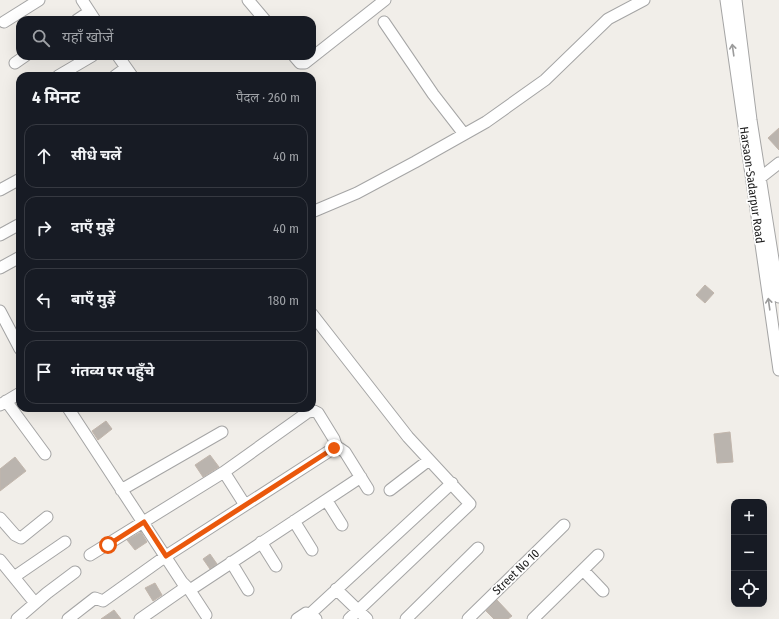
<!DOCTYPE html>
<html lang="hi">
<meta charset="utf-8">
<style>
body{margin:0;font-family:"Fira Sans Condensed","Noto Sans Devanagari",sans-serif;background:#242831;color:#f1f3f6}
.controls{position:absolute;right:12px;bottom:12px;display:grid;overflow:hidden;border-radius:8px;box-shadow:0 4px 16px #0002}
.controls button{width:36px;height:36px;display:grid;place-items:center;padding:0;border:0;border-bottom:1px solid #363941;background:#171b24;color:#f1f3f6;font:20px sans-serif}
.stop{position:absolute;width:12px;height:12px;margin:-9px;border:3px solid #ea580c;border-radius:50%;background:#fff}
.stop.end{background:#ea580c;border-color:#fff;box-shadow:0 1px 4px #0008}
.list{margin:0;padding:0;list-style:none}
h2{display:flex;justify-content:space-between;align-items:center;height:52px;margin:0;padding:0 16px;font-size:17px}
h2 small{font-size:13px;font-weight:400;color:#9ea1a6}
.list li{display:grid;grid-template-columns:26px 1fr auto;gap:12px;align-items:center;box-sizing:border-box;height:64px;margin:0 8px 8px;padding:0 8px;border:1px solid #363941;border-radius:12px}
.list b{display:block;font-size:15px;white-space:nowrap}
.list em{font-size:13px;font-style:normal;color:#9ea1a6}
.icon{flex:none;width:22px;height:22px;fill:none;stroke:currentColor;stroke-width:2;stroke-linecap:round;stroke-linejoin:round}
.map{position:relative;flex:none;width:779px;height:619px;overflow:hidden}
.search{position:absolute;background:#171b24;box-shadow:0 4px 16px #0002;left:16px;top:16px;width:300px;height:44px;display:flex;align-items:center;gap:10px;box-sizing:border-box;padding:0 14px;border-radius:12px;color:#9ea1a6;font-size:15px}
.panel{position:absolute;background:#171b24;box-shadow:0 4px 16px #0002;left:16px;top:72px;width:300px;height:340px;border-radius:12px}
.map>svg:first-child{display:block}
</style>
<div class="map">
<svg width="779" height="619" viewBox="0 0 779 619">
<rect width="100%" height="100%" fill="#f1eee9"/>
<path fill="#bab4ae" stroke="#c2b6ac" d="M779,128V150L768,138Z
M705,285L714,293L705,303L696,295Z
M106,421L112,429L98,440L92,431Z
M730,432L733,462L717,463L714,434Z
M210,455L219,467L203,477L195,465Z
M15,457L26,471L0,491V469Z
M141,532L147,542L135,550L127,540Z
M210,554L217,564L210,569L203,559Z
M155,583L162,595L153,601L145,588Z
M497,600L512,616L508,619H494L486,611Z
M114,610L121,619H101Z"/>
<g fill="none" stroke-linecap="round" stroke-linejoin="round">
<g stroke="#a5a5a5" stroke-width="13">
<path id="minor" d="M82,0L95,20
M248,0L265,20
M726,0L779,370
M736,0L751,120L779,297
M77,20L89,12
M4,22L39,0
M384,22L433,94L464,134
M118,56L132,76
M294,56L300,63H305L385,0
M15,63L25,56
M58,76L92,56
M115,76L126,68
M760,178L779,163
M0,190L20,179
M312,212L357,193L415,162L486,122L545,80L608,19L644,0
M0,235L20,224
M0,268L20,257
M0,311L20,349
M312,314L408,437L470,504L349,619
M6,401L45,454
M0,405L20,393
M68,408L182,582L189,589L193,588L361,477
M224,472L245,505
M121,490L222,432
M390,490L429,460
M327,501L342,525
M0,518L15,535L21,538L47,517
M294,521L312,550
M261,542L276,566
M90,555L224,472L308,412L314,411L318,413L334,439L337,448
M0,560L35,603
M231,562L248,590
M583,570L603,591
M14,577L65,542
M189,589L206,615
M336,589L367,619
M310,614L452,483
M17,619L47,593L75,572
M68,619L95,598L103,601L166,556L334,448H339L345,452L368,489
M140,619L186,587
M297,619L306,613L310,614L316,619
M406,619L478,548
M468,619L564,525
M533,619L598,555"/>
</g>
<use href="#minor" stroke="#fff" stroke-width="11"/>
</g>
<defs><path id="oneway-shaft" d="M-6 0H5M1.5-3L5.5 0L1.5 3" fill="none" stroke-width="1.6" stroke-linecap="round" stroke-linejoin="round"/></defs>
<g stroke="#9b9b9b">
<use href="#oneway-shaft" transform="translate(733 50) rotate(-98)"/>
<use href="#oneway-shaft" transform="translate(769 304) rotate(-98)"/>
</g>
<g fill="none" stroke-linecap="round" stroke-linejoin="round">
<path stroke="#ea580c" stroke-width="5" d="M108,545L144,522L166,556L334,448"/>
</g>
<g text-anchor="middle" stroke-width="3.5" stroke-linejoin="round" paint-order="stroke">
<g font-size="12" fill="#212121" stroke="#fff">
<text transform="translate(752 185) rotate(82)" y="4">Harsaon-Sadarpur Road</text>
<text transform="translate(516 572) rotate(-44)" y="4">Street No 10</text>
</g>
</g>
</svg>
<div class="controls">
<button>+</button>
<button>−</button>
<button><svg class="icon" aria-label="locate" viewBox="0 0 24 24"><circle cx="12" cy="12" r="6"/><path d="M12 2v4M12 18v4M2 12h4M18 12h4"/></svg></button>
</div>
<div class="stop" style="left:108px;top:545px"></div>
<div class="stop end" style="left:334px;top:448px"></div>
<div class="search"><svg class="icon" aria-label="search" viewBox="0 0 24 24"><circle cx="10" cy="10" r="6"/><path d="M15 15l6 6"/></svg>यहाँ खोजें</div>
<section class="panel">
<h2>4 मिनट<small>पैदल · 260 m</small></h2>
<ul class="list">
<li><svg class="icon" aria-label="ahead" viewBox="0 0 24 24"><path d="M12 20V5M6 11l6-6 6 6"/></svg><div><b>सीधे चलें</b></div><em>40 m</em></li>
<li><svg class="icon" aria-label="right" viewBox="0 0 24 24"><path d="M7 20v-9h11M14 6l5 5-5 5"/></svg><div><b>दाएँ मुड़ें</b></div><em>40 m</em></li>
<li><svg class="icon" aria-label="left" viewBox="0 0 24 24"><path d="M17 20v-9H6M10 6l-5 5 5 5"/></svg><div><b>बाएँ मुड़ें</b></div><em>180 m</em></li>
<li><svg class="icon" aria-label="arrive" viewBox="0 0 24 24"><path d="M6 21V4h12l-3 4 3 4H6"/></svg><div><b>गंतव्य पर पहुँचे</b></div></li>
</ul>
</section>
</div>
